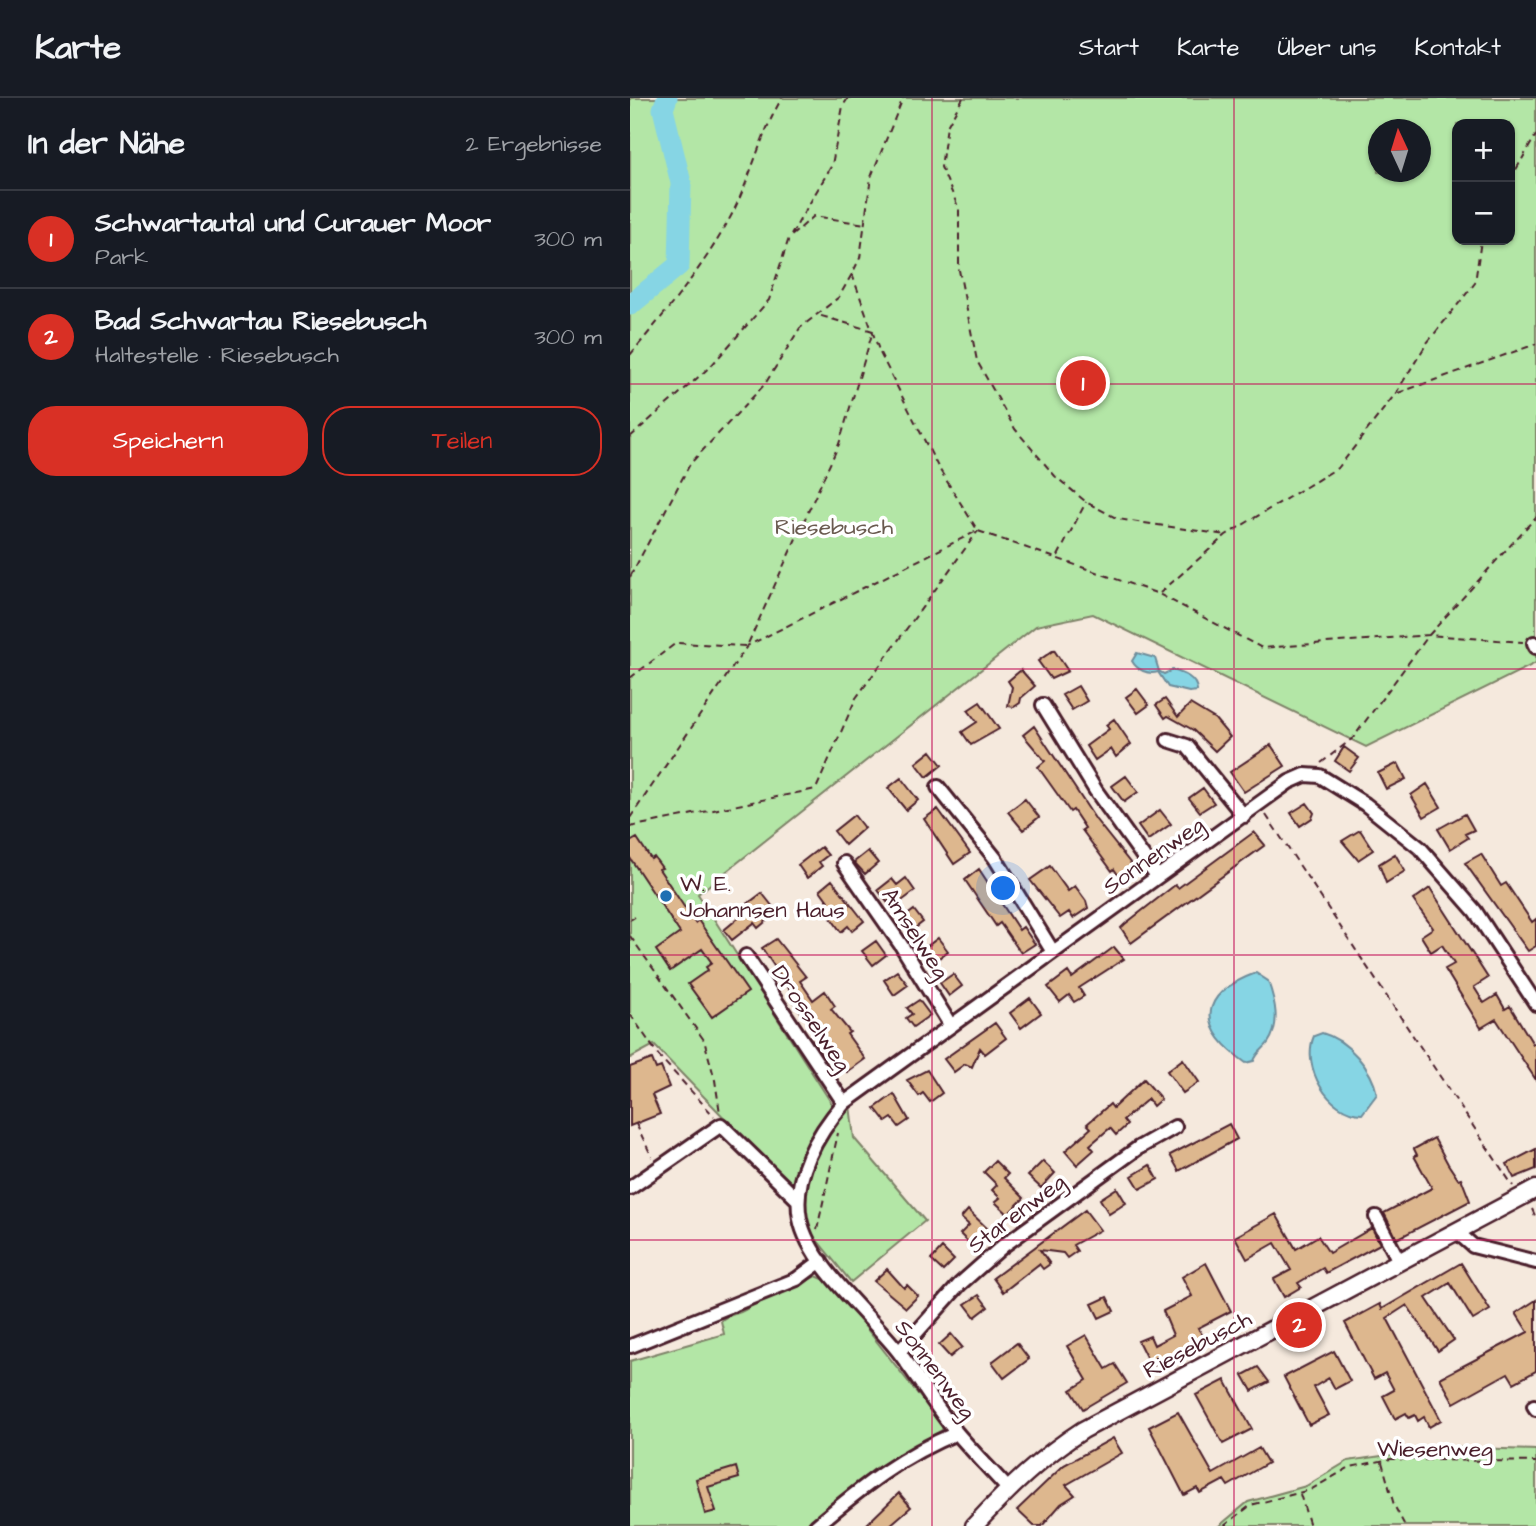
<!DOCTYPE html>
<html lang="de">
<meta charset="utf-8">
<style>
body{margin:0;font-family:"Architects Daughter",sans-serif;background:#242831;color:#f1f3f6}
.controls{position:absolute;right:21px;top:21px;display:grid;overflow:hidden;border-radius:14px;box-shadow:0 2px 5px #0004}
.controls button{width:63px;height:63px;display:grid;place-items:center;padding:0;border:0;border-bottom:2px solid #363941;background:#171b24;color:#f1f3f6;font:35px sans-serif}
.compass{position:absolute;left:738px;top:21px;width:63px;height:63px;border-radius:50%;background:#171b24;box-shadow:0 2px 5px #0004;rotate:356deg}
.you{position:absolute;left:374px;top:791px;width:24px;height:24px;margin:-18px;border:5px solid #fff;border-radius:50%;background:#1a73e8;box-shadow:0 0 0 10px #1a73e833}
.badge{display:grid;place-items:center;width:46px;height:46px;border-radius:50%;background:#d93025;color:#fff;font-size:23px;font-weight:700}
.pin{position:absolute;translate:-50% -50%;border:4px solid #fff;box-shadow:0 2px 7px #0006}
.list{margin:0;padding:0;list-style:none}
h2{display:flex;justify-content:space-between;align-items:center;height:91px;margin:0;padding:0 28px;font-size:30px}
h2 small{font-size:23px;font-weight:400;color:#9ea1a6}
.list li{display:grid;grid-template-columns:46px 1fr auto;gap:21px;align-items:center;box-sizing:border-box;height:98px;padding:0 28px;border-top:2px solid #363941}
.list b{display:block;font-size:26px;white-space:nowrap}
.list p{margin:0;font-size:23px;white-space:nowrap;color:#9ea1a6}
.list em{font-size:23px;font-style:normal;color:#9ea1a6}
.actions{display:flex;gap:14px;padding:21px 28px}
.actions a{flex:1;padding:16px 0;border:2px solid #d93025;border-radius:28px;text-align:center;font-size:24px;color:#d93025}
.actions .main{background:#d93025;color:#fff}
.map{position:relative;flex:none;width:906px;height:1428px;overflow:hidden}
header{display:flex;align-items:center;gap:42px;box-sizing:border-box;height:98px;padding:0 35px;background:#171b24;border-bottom:2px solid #363941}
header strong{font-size:33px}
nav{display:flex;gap:38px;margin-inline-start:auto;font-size:24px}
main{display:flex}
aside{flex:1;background:#171b24}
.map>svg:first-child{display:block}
</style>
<header>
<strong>Karte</strong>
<nav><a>Start</a><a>Karte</a><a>Über uns</a><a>Kontakt</a></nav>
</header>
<main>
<aside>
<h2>In der Nähe<small>2 Ergebnisse</small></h2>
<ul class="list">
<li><span class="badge">1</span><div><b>Schwartautal und Curauer Moor</b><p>Park</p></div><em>300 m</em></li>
<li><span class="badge">2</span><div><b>Bad Schwartau Riesebusch</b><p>Haltestelle · Riesebusch</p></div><em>300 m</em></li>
</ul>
<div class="actions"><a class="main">Speichern</a><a>Teilen</a></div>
</aside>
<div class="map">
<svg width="906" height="1428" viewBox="0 0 906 1428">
<rect width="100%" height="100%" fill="#f5e9dd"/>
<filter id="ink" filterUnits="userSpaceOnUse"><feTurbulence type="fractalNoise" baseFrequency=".0143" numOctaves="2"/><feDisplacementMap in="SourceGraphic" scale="14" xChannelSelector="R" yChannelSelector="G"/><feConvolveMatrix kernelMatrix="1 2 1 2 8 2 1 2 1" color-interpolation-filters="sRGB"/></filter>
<g filter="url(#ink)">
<path fill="#b3e6a6" stroke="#7e8268" stroke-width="2" fill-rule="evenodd" d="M0,0H906V565L736,649L463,516L406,528L68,796L202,1006L180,1042L162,1090L24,947L0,960ZM827,26H880V142H827ZM748,32H790V74H748Z
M220,1007L224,1040L295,1123L221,1184L187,1142L181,1140C178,1128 173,1115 172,1103C169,1070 198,1029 220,1007Z
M186,1178L200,1184L313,1328L312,1332L243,1372L178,1428H0V1263L94,1236L91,1223C97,1216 107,1217 115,1212C138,1198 162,1190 186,1178Z
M812,1349L906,1352V1428H589L618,1404L676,1388L718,1363Z"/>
<path fill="#86d5e4" stroke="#6e8c9a" stroke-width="2" d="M507,555L525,560L529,573L534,576L542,572C553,575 567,580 567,593L559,594L538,589L528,574C518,577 507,572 502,563Z
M626,875L638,883C645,903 651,926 638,945C633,952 627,954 624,963L616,965C568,931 566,897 626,875Z
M692,935C718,942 742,971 747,996L732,1016C698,1016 671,968 684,938Z"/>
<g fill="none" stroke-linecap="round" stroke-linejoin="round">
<path stroke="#86d5e4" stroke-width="21" d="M0,207L49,167L51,85L33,11L37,0"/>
</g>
<path fill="#ddb78e" stroke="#4a1f2b" stroke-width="2" d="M424,552L438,573L421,581L408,563Z
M391,572L405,588L391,600L390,605L384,609L378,608L382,589L378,583Z
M448,588L457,603L442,612L432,597Z
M507,591L519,607L508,615L496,599Z
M535,601L548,619L560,606L585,621L600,639L585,653L563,632L538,618L535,620L526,607Z
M350,604L369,631L341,647L332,634L347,624L338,612Z
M484,621L501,646L486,659L481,651L465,662L456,648L479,631L476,627Z
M404,628L466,722L505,771L491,781L484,771L482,773L452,732L455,730L443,712L440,714L408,669L415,663L393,637Z
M641,647L655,668L614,694L600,674Z
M714,649L729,660L719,673L705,663Z
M301,653L312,667L297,679L286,665Z
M768,665L776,681L756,691L748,675Z
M496,678L508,694L494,704L482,688Z
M271,680L288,702L276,712L258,690Z
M797,686L811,709L794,719L781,697Z
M573,690L584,705L570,714L559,700Z
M395,701L409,719L393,732L378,714Z
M677,705L684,715L682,720L670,728L661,715Z
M308,711L340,755L324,766L294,721Z
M530,712L541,726L518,742L508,728Z
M835,716L844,732L835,736L838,740L820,751L808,731Z
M224,717L234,730L215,747L204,733Z
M730,732L743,752L728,762L712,743Z
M624,734L635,747L501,845L491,830L495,826L545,787L548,790Z
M7,740L21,761L24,759L32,770L29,771L65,825L68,822L118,894L82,919L58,886L78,872L76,869L82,865L72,851L40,873L26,852L50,835L0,760V744Z
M191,749L198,757L189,764L192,768L177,780L168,767Z
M238,753L248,765L235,776L224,764Z
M765,756L775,773L756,785L749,766Z
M851,756L871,788L876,785L902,824L906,821V848L898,853L835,765Z
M420,768L438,793L445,788L456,803L458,810L443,820L439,814L430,820L400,782Z
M349,771L389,832L393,829L405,846L391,855L370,825L366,828L335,782Z
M276,780L285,793L269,805L264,799L257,804L248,792L262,781L267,787Z
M202,782L234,823L222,833L218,828L211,834L192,807L198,803L190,792Z
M800,790L858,880L844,889L854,905L867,897L875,911L880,908L903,946L906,944V982L866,921L851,930L815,871L824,866L812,847L801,854L791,838L803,830L783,802Z
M132,795L147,814L128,830L124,825L102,842L94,832L119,811L116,807Z
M284,812L293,824L280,834L271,822Z
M308,840L318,853L301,866L291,853Z
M146,841L176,879L170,883L183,902L195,893L205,908L201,911L220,934L217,936L235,961L217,974L165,906L168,904L132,850Z
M246,843L256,857L243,867L232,853Z
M484,849L494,861L449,890L454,898L444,904L439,897L430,904L418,889L438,874L442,880Z
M267,873L278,887L264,897L254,882Z
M323,876L332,888L319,898L310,885Z
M400,900L411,915L391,930L380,915Z
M289,902L300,917L283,929L276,920L282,916L277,910Z
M365,925L376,940L355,956L350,950L342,969L335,966L324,974L314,961Z
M22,961L26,971L31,969L39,989L22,997L30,1016L0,1028V969Z
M553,961L569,984L553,995L537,973Z
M297,972L312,995L300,1004L293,995L289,998L277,982Z
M514,981L531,1001L523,1008L518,1001L493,1022L497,1027L486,1037L480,1030L460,1047L464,1052L447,1067L435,1053L461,1030L457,1026L480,1006L483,1010Z
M264,996L279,1022L269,1029L262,1020L256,1024L245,1010Z
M599,1026L607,1041L549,1073L540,1057Z
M804,1040L818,1066L828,1081L831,1080L840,1103L767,1141L754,1115L802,1090L784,1058L787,1057L784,1051Z
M906,1051V1071L884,1080L877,1066Z
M365,1063L378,1076L374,1080L394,1100L378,1116L365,1104L370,1100L362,1092L367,1087L354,1074Z
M413,1063L425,1075L411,1090L398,1078Z
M520,1067L528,1081L510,1091L502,1078Z
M487,1090L496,1105L479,1116L470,1101Z
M338,1112L359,1132L343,1149L330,1136L339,1127L331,1120Z
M455,1112L470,1132L443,1147L447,1153L437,1160L433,1155L410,1152L420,1166L413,1171L409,1166L373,1194L363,1180Z
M646,1116L666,1151L688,1138L699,1155L742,1130L750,1146L696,1175L693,1170L668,1185L671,1189L654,1199L644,1181L661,1172L645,1145L617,1161L605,1139Z
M312,1150L324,1162L313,1173L301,1162Z
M576,1165L601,1213L568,1230L575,1241L521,1269L508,1243L520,1238L524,1247L543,1237L533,1213L562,1198L552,1179Z
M831,1165L860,1212L843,1222L820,1185L796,1200L824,1242L808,1253L777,1207L757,1220L811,1322L799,1329L794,1319L788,1323L785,1317L779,1320L776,1315L765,1321L753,1298L764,1292L755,1275L744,1281L715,1225L750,1206L752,1211Z
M257,1171L274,1190L277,1187L288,1198L276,1210L244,1183Z
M349,1197L358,1209L345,1219L335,1206Z
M477,1199L484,1213L469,1220L462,1206Z
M906,1202V1273L884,1285L878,1275L824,1305L810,1280L898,1234L886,1215Z
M321,1236L332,1249L320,1259L309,1247Z
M456,1237L476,1271L485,1266L497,1285L453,1311L441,1292L457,1282L437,1248Z
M387,1245L399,1261L374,1280L362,1264Z
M704,1253L720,1283L705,1291L699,1280L684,1289L699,1317L679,1327L654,1279Z
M628,1269L639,1284L622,1293L613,1277Z
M595,1282L622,1331L593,1346L566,1297Z
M548,1314L583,1376L629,1350L638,1365L598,1388L594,1382L570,1395L567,1390L554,1397L519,1329Z
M483,1340L492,1355L436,1387L445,1397L431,1406L412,1428H404L387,1412L434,1367Z
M106,1369L109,1380L78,1389L86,1413L75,1416L66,1381Z
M269,1395L281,1409L259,1428H235Z"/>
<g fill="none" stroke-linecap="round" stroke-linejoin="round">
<g stroke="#4a1f2b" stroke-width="18">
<path id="minor" d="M904,545L906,549
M413,607L466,693L527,778
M538,642L557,648L614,718
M308,689L365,760L423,854
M214,765L271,847L321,928
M116,858L214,1005
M0,1090L91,1027L167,1101
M746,1119L769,1163
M826,1133L843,1148L906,1164
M1,1248L167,1181L191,1163
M269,1254L330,1186L373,1148L508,1050L545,1029
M904,1308L906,1311
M378,1391C361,1372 343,1354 327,1335C305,1309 289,1280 268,1253C239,1216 179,1167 170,1121C162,1079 187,1036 214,1005L659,684L675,677L690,678L735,706L790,750L845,813L906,906
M186,1428C231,1390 272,1357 327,1335"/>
</g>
<g stroke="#4a1f2b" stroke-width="21">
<path id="major" d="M344,1428C378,1391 411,1359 453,1332L906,1091"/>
</g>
<path stroke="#4a1f2b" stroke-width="2" stroke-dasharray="7 5" stroke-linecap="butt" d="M333,0L317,28L311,69L329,111V172L347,263L385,331L425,378L456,404L488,421L596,437
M880,82L906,37
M161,137L202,67L213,8L218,0
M222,176L250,255L308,369L348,433L529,496L632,550L799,537L893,544
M0,257C36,214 74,169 101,118C121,80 130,37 152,0
M768,295L906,246
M0,339L81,268L139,202L159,140L184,118L235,126
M428,458L456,404
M0,479L60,366L135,286L170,230L209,199L222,176L230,160L241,79L273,0
M530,495L596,437L709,369L766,295L797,245L845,185L851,142
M0,580L46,545L117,548L209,346L243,233L188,217
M691,665L723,640L799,537L906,419
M636,717L883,1088
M0,720L117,548L347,433
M0,729L186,691L226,600L348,433
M0,822L5,819
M0,838L74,942L85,982L90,1015
M0,916L29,958L84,1018
M6,1026L22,1059
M902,1111L906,1120
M187,1132L208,1035
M752,1364L764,1407L775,1428
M670,1396L680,1428
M594,1428L621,1407L680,1392L720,1369L761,1361L906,1364"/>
<use href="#minor" stroke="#fff" stroke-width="12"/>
<use href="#major" stroke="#fff" stroke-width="16"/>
</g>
</g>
<path fill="none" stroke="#c2185b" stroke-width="2" stroke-opacity="0.55" d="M302,0V1428M604,0V1428M0,286H906M0,571H906M0,857H906M0,1142H906"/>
<circle fill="#1f6fb2" stroke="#fff" stroke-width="2.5" cx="36" cy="798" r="7"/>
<g text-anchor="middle" stroke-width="7" stroke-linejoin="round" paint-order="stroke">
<g font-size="23" fill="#6a5b50" stroke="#fff">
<text x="204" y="436">Riesebusch</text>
</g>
<g font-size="23" fill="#4a1f2b" stroke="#fff">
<text transform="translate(523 757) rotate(-35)" y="8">Sonnenweg</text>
<text transform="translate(286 835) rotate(57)" y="8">Amselweg</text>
<text transform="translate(182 920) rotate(56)" y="8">Drosselweg</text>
<text transform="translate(386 1115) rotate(-37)" y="8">Starenweg</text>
<text transform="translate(567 1246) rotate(-28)" y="8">Riesebusch</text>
<text transform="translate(306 1271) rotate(53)" y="8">Sonnenweg</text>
<text x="805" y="1358">Wiesenweg</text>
</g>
<g font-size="23" fill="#4a1f2b" stroke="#fff" text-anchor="start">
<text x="50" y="793">W. E.<tspan x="50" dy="26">Johannsen Haus</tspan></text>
</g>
</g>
</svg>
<div class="controls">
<button>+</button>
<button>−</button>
</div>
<svg class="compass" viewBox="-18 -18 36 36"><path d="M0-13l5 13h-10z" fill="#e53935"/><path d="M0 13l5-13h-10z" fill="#9ea1a6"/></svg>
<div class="you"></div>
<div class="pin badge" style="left:453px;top:285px">1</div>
<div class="pin badge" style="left:669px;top:1227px">2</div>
</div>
</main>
